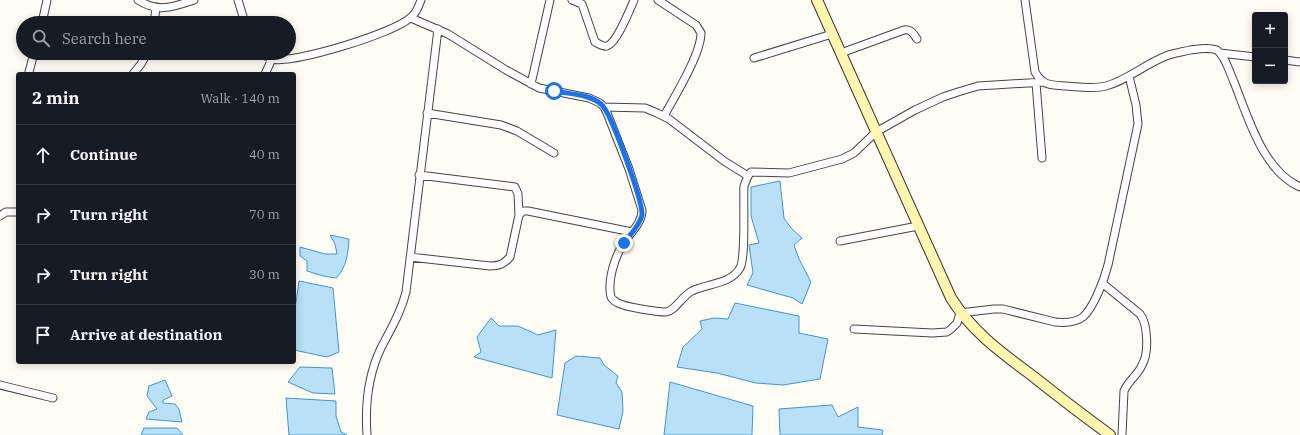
<!DOCTYPE html>
<meta charset="utf-8">
<style>
body{margin:0;font-family:"IBM Plex Serif",serif;background:#20242c;color:#f1f3f6}
.controls{position:absolute;right:12px;top:12px;display:grid;overflow:hidden;border-radius:4px;box-shadow:0 2px 10px #0003}
.controls button{width:36px;height:36px;display:grid;place-items:center;padding:0;border:0;border-bottom:1px solid #363941;background:#171b24;color:#f1f3f6;font:20px sans-serif}
.stop{position:absolute;width:12px;height:12px;margin:-9px;border:3px solid #1a73e8;border-radius:50%;background:#fff}
.stop.end{background:#1a73e8;border-color:#fff;box-shadow:0 1px 4px #0008}
.list{margin:0;padding:0;list-style:none}
h2{display:flex;justify-content:space-between;align-items:center;height:52px;margin:0;padding:0 16px;font-size:17px}
h2 small{font-size:13px;font-weight:400;color:#9ea1a6}
.list li{display:grid;grid-template-columns:26px 1fr auto;gap:12px;align-items:center;box-sizing:border-box;height:60px;padding:0 16px;border-top:1px solid #363941}
.list b{display:block;font-size:15px;white-space:nowrap}
.list em{font-size:13px;font-style:normal;color:#9ea1a6}
.icon{flex:none;width:22px;height:22px;fill:none;stroke:currentColor;stroke-width:2;stroke-linecap:round;stroke-linejoin:round}
.map{position:relative;flex:none;width:1300px;height:435px;overflow:hidden}
.search{position:absolute;background:#171b24;box-shadow:0 2px 10px #0003;left:16px;top:16px;width:280px;height:44px;display:flex;align-items:center;gap:10px;box-sizing:border-box;padding:0 14px;border-radius:22px;color:#9ea1a6;font-size:15px}
.panel{position:absolute;background:#171b24;box-shadow:0 2px 10px #0003;left:16px;top:72px;width:280px;height:292px;border-radius:4px}
.map>svg:first-child{display:block}
</style>
<div class="map">
<svg width="1300" height="435" viewBox="0 0 1300 435">
<rect width="100%" height="100%" fill="#fffdf5"/>
<path fill="#b9e0f7" stroke="#3f96cf" d="M780,181L784,218L791,228L802,238L794,245L799,259L811,282L802,304L793,298L747,285L753,273L749,245L759,243L751,216V187Z
M330,235L349,239C348,253 347,267 336,278L323,276L307,271V261L300,256V247L325,254H337L335,244Z
M299,281L333,288L339,352L327,357L294,350V316Z
M735,303L799,316V333L828,339L820,379L783,385L756,383L717,373L677,367L683,347L702,329L700,321L714,318L728,319Z
M491,318L499,326H518L538,335L556,330L552,378L474,357L481,352L477,337Z
M576,356L600,358L604,365L618,376L616,383L622,392L623,411L619,429L557,415L565,363Z
M300,367L332,368L335,394L313,393L288,382Z
M165,380L172,396L163,400V403L175,404L179,409L182,422L146,419L149,412L157,409L147,396L149,386Z
M670,382L753,406L752,435H664Z
M286,398L336,401V416L341,432L347,435H289Z
M832,405L838,417L858,407V427L883,430L882,435H780L779,409Z
M144,428H177L183,435H141Z"/>
<g fill="none" stroke-linecap="round" stroke-linejoin="round">
<g stroke="#444" stroke-width="9">
<path id="street" d="M138,0C158,13 173,7 194,0
M238,0L245,23
M572,0L582,4L595,42C599,44 603,47 607,46C617,43 630,9 634,0
M658,0L696,25L701,33C701,54 675,96 664,116
M1025,0L1035,72C1043,86 1051,85 1066,86C1079,87 1094,89 1106,86C1128,80 1145,64 1166,56C1174,53 1182,52 1190,50C1199,49 1208,47 1217,50C1226,58 1229,71 1234,82C1248,117 1263,171 1300,187
M411,18L448,34L506,70L539,88L589,98L600,103L604,107L607,113L629,169L642,210C642,223 632,231 625,241C615,255 607,281 611,297C613,300 615,302 618,303C625,307 657,312 666,312C675,311 682,296 692,291C707,283 730,285 740,268C746,258 743,202 744,186L748,176L751,172L789,173L842,159L854,153L876,132L915,110L943,97L958,92L978,86L1044,82
M42,23L47,0
M154,23L156,8
M262,53C264,55 269,58 272,59C294,64 394,33 410,18C416,14 419,6 421,0
M841,53L904,30C911,29 913,33 917,39
M1220,53L1255,57
M754,58L832,34
M1285,60L1300,62
M29,72L34,53
M133,74L141,64L147,53
M265,74L272,59
M1036,83L1042,158
M531,84L550,0
M604,107L645,108L657,113L669,119L724,161L748,176
M427,113L501,125L517,131L554,153
M419,175L515,187L518,194L519,215
M0,216L6,212H18
M840,241L918,226
M410,257L490,266C499,266 504,264 510,257L519,215L523,211H528L632,232
M1102,283L1140,314C1148,324 1149,354 1142,365C1138,375 1128,381 1124,391L1122,435
M854,329L932,333L947,332L951,329L957,323L960,313L994,309H1003L1055,322C1065,323 1075,323 1083,317C1094,307 1104,280 1108,265L1138,124L1136,105L1129,76
M0,385L53,398
M367,435C365,406 368,375 381,348C390,330 401,313 406,292L438,29"/>
</g>
<g stroke="#333" stroke-width="12">
<path id="secondary" d="M817,0L951,298C973,333 1002,353 1034,377C1059,397 1084,416 1110,435"/>
</g>
<use href="#street" stroke="#fff" stroke-width="7"/>
<use href="#secondary" stroke="#fff6b0" stroke-width="10"/>
</g>
<g fill="none" stroke-linecap="round" stroke-linejoin="round">
<path stroke="#1a73e8" stroke-width="5" d="M554,91C569,94 589,94 601,104C611,112 643,202 642,215C640,225 630,235 624,243"/>
</g>
</svg>
<div class="controls">
<button>+</button>
<button>−</button>
</div>
<div class="stop" style="left:554px;top:91px"></div>
<div class="stop end" style="left:624px;top:243px"></div>
<div class="search"><svg class="icon" aria-label="search" viewBox="0 0 24 24"><circle cx="10" cy="10" r="6"/><path d="M15 15l6 6"/></svg>Search here</div>
<section class="panel">
<h2>2 min<small>Walk · 140 m</small></h2>
<ul class="list">
<li><svg class="icon" aria-label="ahead" viewBox="0 0 24 24"><path d="M12 20V5M6 11l6-6 6 6"/></svg><div><b>Continue</b></div><em>40 m</em></li>
<li><svg class="icon" aria-label="right" viewBox="0 0 24 24"><path d="M7 20v-9h11M14 6l5 5-5 5"/></svg><div><b>Turn right</b></div><em>70 m</em></li>
<li><svg class="icon" aria-label="right" viewBox="0 0 24 24"><path d="M7 20v-9h11M14 6l5 5-5 5"/></svg><div><b>Turn right</b></div><em>30 m</em></li>
<li><svg class="icon" aria-label="arrive" viewBox="0 0 24 24"><path d="M6 21V4h12l-3 4 3 4H6"/></svg><div><b>Arrive at destination</b></div></li>
</ul>
</section>
</div>
